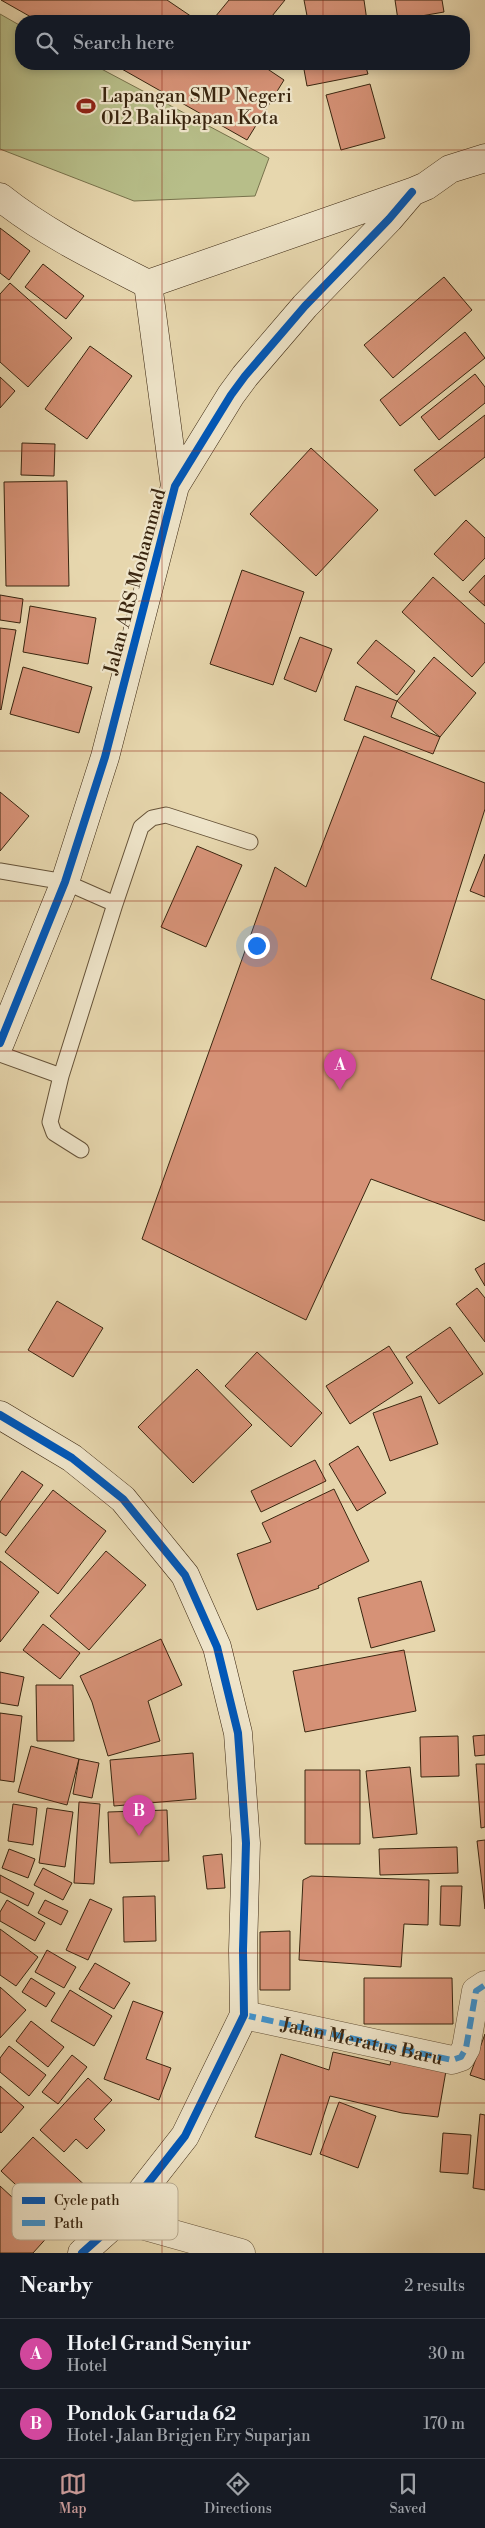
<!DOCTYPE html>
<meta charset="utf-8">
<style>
body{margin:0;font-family:"Libre Bodoni",serif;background:#20242c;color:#f1f3f6}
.you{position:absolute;left:256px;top:945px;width:18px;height:18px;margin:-12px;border:4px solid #fff;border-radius:50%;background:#1a73e8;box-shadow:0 0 0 8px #1a73e833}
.badge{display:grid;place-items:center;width:32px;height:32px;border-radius:50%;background:#c59692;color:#fff;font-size:16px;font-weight:700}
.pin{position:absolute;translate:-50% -41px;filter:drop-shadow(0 1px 2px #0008)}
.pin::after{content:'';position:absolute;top:26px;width:18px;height:15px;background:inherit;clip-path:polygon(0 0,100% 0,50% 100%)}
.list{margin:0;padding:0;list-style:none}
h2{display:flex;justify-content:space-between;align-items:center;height:65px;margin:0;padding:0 20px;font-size:21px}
h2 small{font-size:16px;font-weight:400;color:#9ea1a6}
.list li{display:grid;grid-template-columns:32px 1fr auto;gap:15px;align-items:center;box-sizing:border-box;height:70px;padding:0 20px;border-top:1px solid #363941}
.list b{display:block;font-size:19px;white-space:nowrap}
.list p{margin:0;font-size:16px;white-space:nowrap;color:#9ea1a6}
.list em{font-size:16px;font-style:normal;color:#9ea1a6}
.icon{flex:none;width:28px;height:28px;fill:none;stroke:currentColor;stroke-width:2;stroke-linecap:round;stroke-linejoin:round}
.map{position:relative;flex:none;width:485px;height:2253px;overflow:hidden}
.search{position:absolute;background:#171b24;box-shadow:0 2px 8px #0003;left:15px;right:15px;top:15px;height:55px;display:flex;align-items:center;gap:12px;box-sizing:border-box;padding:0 18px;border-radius:20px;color:#9ea1a6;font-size:19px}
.sheet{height:205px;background:#171b24}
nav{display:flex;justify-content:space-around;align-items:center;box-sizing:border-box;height:70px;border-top:1px solid #363941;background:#171b24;font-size:14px;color:#9ea1a6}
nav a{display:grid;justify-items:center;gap:2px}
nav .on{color:#c59692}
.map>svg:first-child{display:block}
</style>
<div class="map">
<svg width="485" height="2253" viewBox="0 0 485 2253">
<rect width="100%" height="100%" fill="#e7d7ae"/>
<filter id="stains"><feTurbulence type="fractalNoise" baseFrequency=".004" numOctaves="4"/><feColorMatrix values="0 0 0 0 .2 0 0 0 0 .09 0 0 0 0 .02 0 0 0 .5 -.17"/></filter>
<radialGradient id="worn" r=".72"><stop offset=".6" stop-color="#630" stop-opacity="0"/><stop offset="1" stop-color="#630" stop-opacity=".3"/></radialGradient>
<path fill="#b7be89" stroke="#78724c" d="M0,14L21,26V64H92L269,158L255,196L134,201L0,149Z"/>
<path fill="#d69277" stroke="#3a2610" d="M1,0H167L198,21H38Z
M229,0H285L268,21H220L215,17Z
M304,0H364L367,21H308Z
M395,0H442L444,12L398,20Z
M113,64H260L284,80L247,140Z
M303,64H365L368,74L307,86Z
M370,84L385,138L341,150L326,95Z
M0,228L30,251L9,280L0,273Z
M43,264L84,296L66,319L25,287Z
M444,277L472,310L393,378L364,345Z
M10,283L72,338L28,387L0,362V294Z
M465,332L485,358L400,426L380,400Z
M90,346L132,376L87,439L45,409Z
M475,374L485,387V403L439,440L421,417Z
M0,377L15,391L0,408Z
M485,415V457L435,496L414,470Z
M22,443L55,444L54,476L21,475Z
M311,448L378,510L316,576L250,514Z
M67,481L69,586H6L4,482Z
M466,520L485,538V558L463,581L434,554Z
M242,570L304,592L273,685L210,664Z
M485,575V606L469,592Z
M433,577L485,624V662L472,677L402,612Z
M0,595L23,599L20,623L0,620Z
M30,606L96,618L88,664L23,652Z
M0,628L16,630L1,710L0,709Z
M300,637L332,649L316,692L284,679Z
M376,640L415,671L397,695L357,663Z
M434,657L476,693L440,737L397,701Z
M23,667L92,687L79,733L10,714Z
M356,686L397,701L391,717L440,737L433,754L344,720Z
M364,736L485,783V809L431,979L485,1000V1221L371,1179L306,1320L142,1239L275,867L306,887Z
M0,792L29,816L0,851Z
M197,846L242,865L206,947L161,927Z
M485,854V897L470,891Z
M485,1263V1286L475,1269Z
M477,1288L485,1298V1342L456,1304Z
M57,1301L103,1328L73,1377L28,1350Z
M450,1327L483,1374L439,1404L406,1357Z
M389,1346L413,1383L350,1424L326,1386Z
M257,1352L322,1413L291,1447L225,1386Z
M197,1369L252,1425L193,1483L138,1427Z
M421,1396L438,1444L390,1461L373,1413Z
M358,1446L386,1493L357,1511L329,1464Z
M315,1460L326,1481L261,1512L251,1491Z
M22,1471L43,1485L6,1536L0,1532V1502Z
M334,1489L369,1561L318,1586L319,1588L257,1610L237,1554L271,1542L262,1523Z
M53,1490L106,1531L58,1594L5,1552Z
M106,1551L146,1585L89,1650L50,1616Z
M0,1561L39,1592L0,1642Z
M421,1581L435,1631L371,1648L358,1598Z
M43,1624L80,1653L60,1679L23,1650Z
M161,1639L182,1685L148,1701L160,1741L108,1756L92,1702L80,1676Z
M404,1650L416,1711L305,1732L293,1671Z
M0,1672L24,1677L18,1706L0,1703Z
M36,1685H73L74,1741H37Z
M0,1713L22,1716L14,1782L0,1780Z
M485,1735V1755L475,1756L473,1736Z
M458,1736L459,1776L421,1777L420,1737Z
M31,1746L79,1759L67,1805L18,1792Z
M193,1753L196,1799L114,1806L110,1760Z
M79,1759L99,1763L92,1798L73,1794Z
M476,1764H485V1827L481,1828Z
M410,1767L417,1834L373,1838L366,1771Z
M305,1770H360V1844H305Z
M79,1802L100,1804L94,1884L74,1883Z
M13,1804L37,1808L33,1845L8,1841Z
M47,1808L73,1812L65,1867L39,1863Z
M167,1810L169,1861L110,1863L108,1812Z
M485,1840V1909L477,1841Z
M457,1847L458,1873L380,1875L379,1849Z
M9,1849L35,1859L28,1878L2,1868Z
M222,1854L225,1888L207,1889L203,1856Z
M43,1868L72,1883L63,1900L34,1885Z
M0,1875L34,1893L28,1906L0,1892Z
M311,1876L429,1880L428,1925L404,1924L401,1967L299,1960L303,1880Z
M441,1886H462L460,1926L440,1925Z
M155,1896L156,1941L124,1942L123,1897Z
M90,1899L112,1909L88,1960L66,1950Z
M7,1900L45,1923L35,1941L0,1921V1912Z
M45,1900L68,1911L61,1925L38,1913Z
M0,1929L38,1957L16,1986L0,1975Z
M290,1931V1990H260V1932Z
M47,1950L76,1967L64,1988L35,1972Z
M95,1963L130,1983L114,2009L79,1989Z
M31,1978L55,1993L46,2007L22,1992Z
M364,1978H452L453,2024H364Z
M0,1987L26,2010L0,2038Z
M70,1990L112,2016L94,2046L51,2021Z
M133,2001L163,2012L146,2059L171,2068L159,2100L104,2079Z
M31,2021L64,2047L48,2067L16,2041Z
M485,2034V2080L470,2075Z
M9,2046L46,2075L29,2096L0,2072V2058Z
M333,2052L390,2065L392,2055L447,2065L438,2117L402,2113L330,2096L311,2155L255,2137L281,2054L329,2070Z
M72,2055L87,2067L58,2104L42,2092Z
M88,2078L112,2100L94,2119L105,2130L87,2149L76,2139L64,2152L40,2130Z
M0,2086L24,2107L1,2133L0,2132Z
M339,2102L376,2116L358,2168L320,2154Z
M480,2114L485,2115V2190L473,2188Z
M443,2133L471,2135L468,2174L440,2172Z
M33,2137L91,2191L59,2225L1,2171Z
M0,2186L51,2233L33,2253H0Z"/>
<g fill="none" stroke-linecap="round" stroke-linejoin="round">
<g stroke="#655238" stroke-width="17">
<path id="lane" d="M0,871L65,882L115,904L141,827L152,818L166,815L250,842
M0,1054L61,1076
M81,1150L54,1133L50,1122L61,1076L115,904"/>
</g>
<g stroke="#655238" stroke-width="29">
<g id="street">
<path id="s1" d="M244,2015L452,2060L461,2057L466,2048L476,1991L485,1985"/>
<path d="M120,2219L241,2253"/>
</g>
</g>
<g stroke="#3a2610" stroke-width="29">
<path id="secondary" d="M0,197C45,233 97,258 148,284
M148,284L412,192L426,186L450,169L485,158
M148,284L175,486
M0,1043L65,882L105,757L175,486L231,395L245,376L305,306L389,219L412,192
M0,1415L72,1458L123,1499L185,1575L217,1647L238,1733L246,1843L243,1950L244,2015L185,2136L120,2219L82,2253"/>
</g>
<use href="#lane" stroke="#efe5ca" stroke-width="15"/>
<use href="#street" stroke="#efe5ca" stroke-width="28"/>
<use href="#secondary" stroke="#efe5ca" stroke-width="28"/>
<path stroke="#3e95d3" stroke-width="6" stroke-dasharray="12 6" stroke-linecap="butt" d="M244,2015L452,2060L461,2057L466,2048L476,1991L485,1985"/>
<g stroke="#efe5ca" stroke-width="11">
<path id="cycleway" d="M0,1043L65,882L105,757L175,486L231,395L245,376L305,306L389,219L412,192
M0,1415L72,1458L123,1499L185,1575L217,1647L238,1733L246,1843L243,1950L244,2015L185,2136L120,2219L82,2253"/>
</g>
<use href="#cycleway" stroke="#0057b8" stroke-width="8"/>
</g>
<path fill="none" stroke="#8f2418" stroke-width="1" stroke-opacity="0.55" d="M162,0V21M323,0V21M162,64V2253M323,64V2253M0,150H485M0,300H485M0,451H485M0,601H485M0,751H485M0,901H485M0,1051H485M0,1202H485M0,1352H485M0,1502H485M0,1652H485M0,1802H485M0,1953H485M0,2103H485"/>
<defs>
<g id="stadium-bare" transform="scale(1.5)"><path d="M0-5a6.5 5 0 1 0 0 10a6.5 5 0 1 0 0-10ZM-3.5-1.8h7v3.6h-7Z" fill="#8f2418" stroke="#efe5ca" stroke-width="2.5" paint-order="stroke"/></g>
</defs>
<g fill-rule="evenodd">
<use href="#stadium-bare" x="86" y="106"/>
</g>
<g text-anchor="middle" stroke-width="4.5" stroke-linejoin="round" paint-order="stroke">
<g font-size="19" fill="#3a2610" stroke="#efe5ca" text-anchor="start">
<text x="101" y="102">Lapangan SMP Negeri<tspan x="101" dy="22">012 Balikpapan Kota</tspan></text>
</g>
<g font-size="19" fill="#3a2610" stroke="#efe5ca">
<text transform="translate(134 581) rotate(-75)" y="7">Jalan ARS Mohammad</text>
<text dy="7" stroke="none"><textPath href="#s1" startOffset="121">Jalan Meratus Baru</textPath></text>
</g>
</g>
<rect x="12" y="2183" width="166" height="57" rx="8" fill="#efe5ca" stroke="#b9ac92" stroke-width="1"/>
<rect x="22" y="2197" width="23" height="7" fill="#0057b8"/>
<rect x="22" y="2220" width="23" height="6" fill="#3e95d3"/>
<g font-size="14" fill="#3a2610">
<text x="54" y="2205">Cycle path</text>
<text x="54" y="2228">Path</text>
</g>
<rect width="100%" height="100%" filter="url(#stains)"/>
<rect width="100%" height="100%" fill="url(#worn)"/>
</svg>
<div class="you"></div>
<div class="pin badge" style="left:340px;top:1090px;background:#d1479c">A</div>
<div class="pin badge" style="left:139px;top:1836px;background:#d1479c">B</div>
<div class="search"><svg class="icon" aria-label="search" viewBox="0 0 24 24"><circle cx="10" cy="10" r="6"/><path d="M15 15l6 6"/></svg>Search here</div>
</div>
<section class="sheet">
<h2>Nearby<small>2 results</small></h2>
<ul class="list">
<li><span class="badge" style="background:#d1479c">A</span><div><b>Hotel Grand Senyiur</b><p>Hotel</p></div><em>30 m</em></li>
<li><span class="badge" style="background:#d1479c">B</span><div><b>Pondok Garuda 62</b><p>Hotel · Jalan Brigjen Ery Suparjan</p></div><em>170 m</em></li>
</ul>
</section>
<nav>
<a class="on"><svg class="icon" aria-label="map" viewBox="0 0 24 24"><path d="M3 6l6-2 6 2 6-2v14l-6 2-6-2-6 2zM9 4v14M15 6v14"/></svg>Map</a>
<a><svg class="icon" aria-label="directions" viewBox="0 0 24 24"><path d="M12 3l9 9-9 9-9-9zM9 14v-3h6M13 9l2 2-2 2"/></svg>Directions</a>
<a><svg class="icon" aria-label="saved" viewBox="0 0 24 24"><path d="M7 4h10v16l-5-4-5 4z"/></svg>Saved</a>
</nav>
